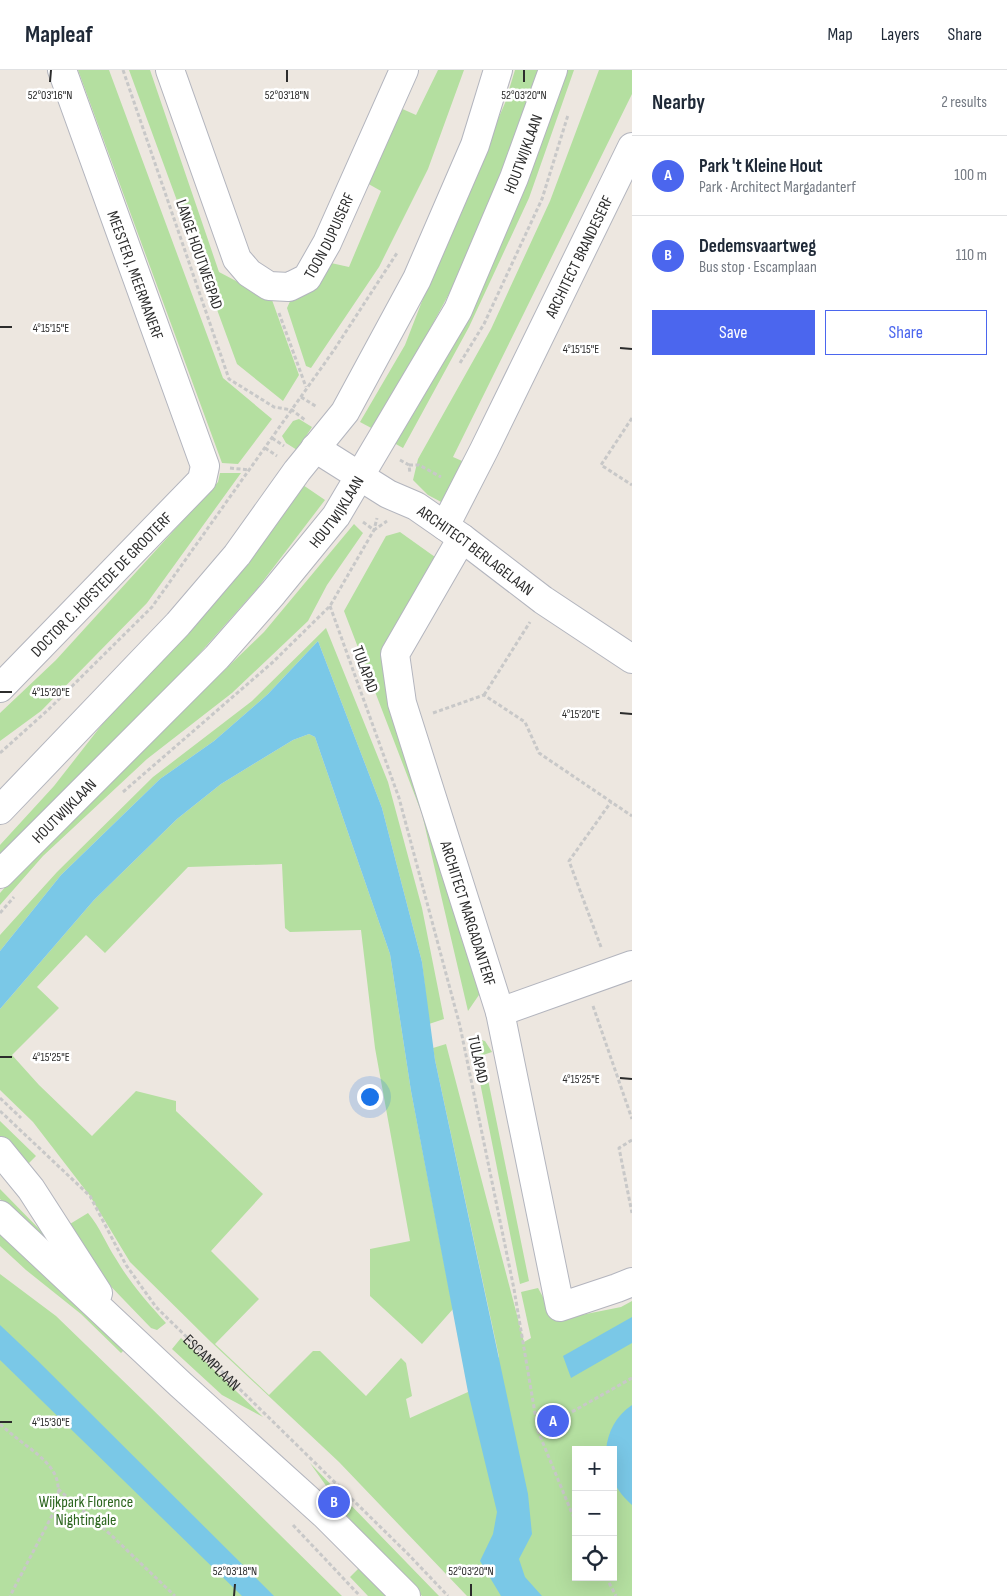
<!DOCTYPE html>
<meta charset="utf-8">
<style>
body{margin:0;font-family:"Sofia Sans Condensed",sans-serif;background:#f6f6f7;color:#1f2937}
.controls{position:absolute;right:15px;bottom:15px;display:grid;overflow:hidden;border-radius:0px;box-shadow:0 5px 20px #0002}
.controls button{width:45px;height:45px;display:grid;place-items:center;padding:0;border:0;border-bottom:1px solid #e0e1e3;background:#fff;color:#1f2937;font:25px sans-serif}
.you{position:absolute;left:369px;top:1026px;width:18px;height:18px;margin:-12px;border:4px solid #fff;border-radius:50%;background:#1a73e8;box-shadow:0 0 0 8px #1a73e833}
.badge{display:grid;place-items:center;width:32px;height:32px;border-radius:50%;background:#4b66ee;color:#fff;font-size:16px;font-weight:700}
.pin{position:absolute;translate:-50% -50%;border:2px solid #fff;box-shadow:0 1px 5px #0006}
.list{margin:0;padding:0;list-style:none}
h2{display:flex;justify-content:space-between;align-items:center;height:65px;margin:0;padding:0 20px;font-size:21px}
h2 small{font-size:16px;font-weight:400;color:#747a83}
.list li{display:grid;grid-template-columns:32px 1fr auto;gap:15px;align-items:center;box-sizing:border-box;height:80px;padding:0 20px;border-top:1px solid #e0e1e3}
.list b{display:block;font-size:19px;white-space:nowrap}
.list p{margin:0;font-size:16px;white-space:nowrap;color:#747a83}
.list em{font-size:16px;font-style:normal;color:#747a83}
.actions{display:flex;gap:10px;padding:15px 20px}
.actions a{flex:1;padding:11px 0;border:1px solid #4b66ee;border-radius:0px;text-align:center;font-size:18px;color:#4b66ee}
.actions .main{background:#4b66ee;color:#fff}
.icon{flex:none;width:28px;height:28px;fill:none;stroke:currentColor;stroke-width:2;stroke-linecap:round;stroke-linejoin:round}
.map{position:relative;flex:none;width:632px;height:1526px;overflow:hidden}
header{display:flex;align-items:center;gap:30px;box-sizing:border-box;height:70px;padding:0 25px;background:#fff;border-bottom:1px solid #e0e1e3}
header strong{font-size:24px}
nav{display:flex;gap:28px;margin-inline-start:auto;font-size:18px}
main{display:flex}
aside{flex:1;background:#fff}
.map>svg:first-child{display:block}
</style>
<header>
<strong>Mapleaf</strong>
<nav><a>Map</a><a>Layers</a><a>Share</a></nav>
</header>
<main>
<div class="map">
<svg width="632" height="1526" viewBox="0 0 632 1526">
<rect width="100%" height="100%" fill="#ede7e0"/>
<path fill="#b4dfa0" fill-rule="evenodd" d="M78,0H109L223,308L272,349L238,394L222,393Z
M129,0H150L219,202L272,230L299,305L283,331L237,294Z
M438,0H464L428,99L379,197L311,298L306,296L287,238L292,227L316,219L331,193L349,197L381,121L365,112L398,37L416,45Z
M515,0H540L523,49L456,211L375,360L360,352L405,275L445,172L505,33Z
M566,0H574L529,128L469,257L403,378L394,373L469,242L538,84Z
M599,0H632V24L453,387L469,394L445,434L428,425L413,410L418,389L491,259L550,131Z
M299,349L312,357L297,380L286,373L282,366L293,351Z
M220,403H241L147,533L41,641L0,671V643L56,590L218,412Z
M303,415L325,430L257,519L192,592L0,786V775L54,716L129,620Z
M354,454L363,463L327,515L308,551L232,623L147,689L43,786L0,835V823L37,781L264,562Z
M400,462L435,487L382,578L402,633L483,919L468,941L422,744L344,541L386,466Z
M326,558L388,712L422,838L444,949L429,954L422,892L382,738L318,571L268,624L214,671L160,709L61,805L0,881V865L57,802L153,707L252,631Z
M309,664L315,667L390,884L411,1021L453,1239L422,1274L370,1226V1179L410,1171L375,978L361,860L290,862L285,858L282,794L188,797L105,883L86,865L37,917L59,938L12,985L39,1015L92,1066L136,1021L176,1031V1041L263,1124L211,1181L259,1229L215,1274L269,1325L313,1281H320L366,1326L401,1288L406,1293L412,1326L406,1329L410,1348L468,1322L499,1287L435,990L433,978L446,974L524,1272L531,1268L521,1222L538,1218L548,1236L566,1248L621,1237L632,1231V1526H467L339,1392L211,1272L130,1192L90,1126L33,1052L0,1020V939L94,830L177,749L221,714L293,670ZM576,1380H613V1507H576Z
M471,967L485,971L492,982L483,985L529,1211L520,1214Z
M0,1051L36,1086L25,1097L0,1069Z
M0,1119L45,1165L41,1168L0,1129Z
M88,1143C100,1157 106,1174 116,1189C130,1213 148,1233 166,1253L157,1260L151,1258L97,1202L65,1157Z
M0,1163L124,1280L121,1283L81,1244L26,1200L0,1176Z
M0,1204L56,1246L146,1333L342,1526H0Z
M181,1268L263,1347L222,1325L172,1279Z
M310,1393L439,1526H422L353,1454Z
M359,1498L386,1526H368L350,1507Z"/>
<path fill="#7ac8e7" d="M318,571L382,738L422,892L435,990L528,1424L532,1464L519,1489L525,1507L542,1526H501L480,1491L493,1464L497,1442L468,1322L411,1021L390,884L315,667L309,664L293,670L221,714L177,749L94,830L0,939V881L61,805L160,709L214,671L268,624Z
M632,1247V1273L571,1308L563,1286Z
M0,1255L37,1290L274,1526H242L0,1290Z
M632,1335V1435C610,1414 613,1409 613,1380H606C608,1361 616,1346 632,1335Z"/>
<g fill="none" stroke-linecap="round" stroke-linejoin="round">
<g stroke="#b3b5be" stroke-width="30">
<g id="street">
<path id="s2" d="M170,0L237,189L249,203L269,216L289,217L307,208L327,173L404,0"/>
<path id="s3" d="M315,378L388,424L416,436L462,468L543,530L632,589"/>
<path id="s4" d="M445,456L484,380L632,77"/>
<path id="s5" d="M462,468L395,584L402,633L500,942L560,1237L617,1218L632,1212"/>
<path id="s6" d="M0,618L202,410L205,396L62,0"/>
<path d="M500,942L632,895"/>
<path d="M0,1081L31,1119L98,1223"/>
<path d="M0,1145L180,1314L324,1444L406,1526"/>
</g>
</g>
<g stroke="#b3b5be" stroke-width="30">
<g id="secondary">
<path d="M0,740L178,554L237,485L297,401L345,342L417,209L475,75L498,0"/>
<path id="s7" d="M0,804L217,587L273,523L336,446L458,240L514,108L553,0"/>
</g>
</g>
<g stroke="#c8c8c8" stroke-width="3" stroke-dasharray="4 2.5" stroke-linecap="butt">
<path d="M123,0L229,309L274,337L292,340L305,350"/>
<path d="M279,243L306,317"/>
<path d="M460,293L484,254L542,129L568,45"/>
<path d="M301,327L317,337"/>
<path d="M632,348L601,395L632,415"/>
<path d="M272,368L284,376"/>
<path d="M265,378L277,386"/>
<path d="M400,390L409,395L410,404"/>
<path d="M409,395H419L441,407"/>
<path d="M230,398L250,400"/>
<path d="M363,452L374,460L387,451"/>
<path d="M330,536L399,728L460,956L514,1219L538,1361L576,1453"/>
<path d="M484,625L530,552"/>
<path d="M433,643L484,625L525,652L539,683L632,746"/>
<path d="M0,683L49,639L152,537L334,280L397,183"/>
<path d="M123,722L273,592L330,536L374,460L377,448"/>
<path d="M0,843L14,827"/>
<path d="M601,877L569,791L611,732"/>
<path d="M593,936L632,1049"/>
<path d="M0,1028L21,1048"/>
<path id="s1" d="M0,1041L90,1126L126,1195L156,1237L408,1484L448,1526"/>
<path d="M632,1070L619,1078L632,1143"/>
<path d="M0,1354C10,1363 20,1371 31,1379C53,1397 62,1406 57,1436L10,1526"/>
<path d="M538,1361L632,1308"/>
<path d="M58,1419L111,1465L175,1526"/>
<path d="M293,1455L360,1526"/>
<path d="M606,1507L616,1526"/>
</g>
<use href="#street" stroke="#fff" stroke-width="28"/>
<use href="#secondary" stroke="#fff" stroke-width="28"/>
</g>
<path fill="none" stroke="#2c2c2c" stroke-width="2" d="M50,12L51,0M287,12V0M524,12V0M0,257H12M620,278L632,279M0,622H12M620,643L632,644M0,987H12M620,1008L632,1009M0,1352H12M234,1526L235,1514M471,1526V1514"/>
<g text-anchor="middle" stroke-width="5" stroke-linejoin="round" paint-order="stroke">
<g font-size="16" fill="#2c2c2c" stroke="#fff">
<text dy="6" stroke="none"><textPath href="#s7" startOffset="900">HOUTWIJKLAAN</textPath></text>
<text dy="6" stroke="none"><textPath href="#s2" startOffset="331">TOON DUPUISERF</textPath></text>
<text transform="translate(200 184) rotate(71)" y="6">LANGE HOUTWEGPAD</text>
<text dy="6" stroke="none"><textPath href="#s4" startOffset="301">ARCHITECT BRANDESERF</textPath></text>
<text transform="translate(136 205) rotate(70)" y="6">MEESTER J. MEERMANERF</text>
<text dy="6" stroke="none"><textPath href="#s7" startOffset="495">HOUTWIJKLAAN</textPath></text>
<text dy="6" stroke="none"><textPath href="#s3" startOffset="191">ARCHITECT BERLAGELAAN</textPath></text>
<text dy="6" stroke="none"><textPath href="#s6" startOffset="145">DOCTOR C. HOFSTEDE DE GROOTERF</textPath></text>
<text transform="translate(366 599) rotate(70)" y="6">TULAPAD</text>
<text dy="6" stroke="none"><textPath href="#s7" startOffset="90">HOUTWIJKLAAN</textPath></text>
<text dy="6" stroke="none"><textPath href="#s5" startOffset="404">ARCHITECT MARGADANTERF</textPath></text>
<text transform="translate(479 989) rotate(78)" y="6">TULAPAD</text>
<text dy="6" stroke="none"><textPath href="#s1" startOffset="332">ESCAMPLAAN</textPath></text>
</g>
<g font-size="16" fill="#2d6620" stroke="#fff">
<text x="86" y="1437">Wijkpark Florence<tspan x="86" dy="18">Nightingale</tspan></text>
</g>
</g>
<g font-size="12" text-anchor="middle" fill="#2c2c2c" stroke="#fff" stroke-width="5" stroke-linejoin="round" paint-order="stroke">
<text x="50" y="29">52°03'16"N</text>
<text x="287" y="29">52°03'18"N</text>
<text x="524" y="29">52°03'20"N</text>
<text x="51" y="262">4°15'15"E</text>
<text x="581" y="283">4°15'15"E</text>
<text x="51" y="626">4°15'20"E</text>
<text x="581" y="648">4°15'20"E</text>
<text x="51" y="991">4°15'25"E</text>
<text x="581" y="1013">4°15'25"E</text>
<text x="51" y="1356">4°15'30"E</text>
<text x="235" y="1505">52°03'18"N</text>
<text x="471" y="1505">52°03'20"N</text>
</g>
</svg>
<div class="controls">
<button>+</button>
<button>−</button>
<button><svg class="icon" aria-label="locate" viewBox="0 0 24 24"><circle cx="12" cy="12" r="6"/><path d="M12 2v4M12 18v4M2 12h4M18 12h4"/></svg></button>
</div>
<div class="you"></div>
<div class="pin badge" style="left:553px;top:1351px">A</div>
<div class="pin badge" style="left:334px;top:1432px">B</div>
</div>
<aside>
<h2>Nearby<small>2 results</small></h2>
<ul class="list">
<li><span class="badge">A</span><div><b>Park 't Kleine Hout</b><p>Park · Architect Margadanterf</p></div><em>100 m</em></li>
<li><span class="badge">B</span><div><b>Dedemsvaartweg</b><p>Bus stop · Escamplaan</p></div><em>110 m</em></li>
</ul>
<div class="actions"><a class="main">Save</a><a>Share</a></div>
</aside>
</main>
